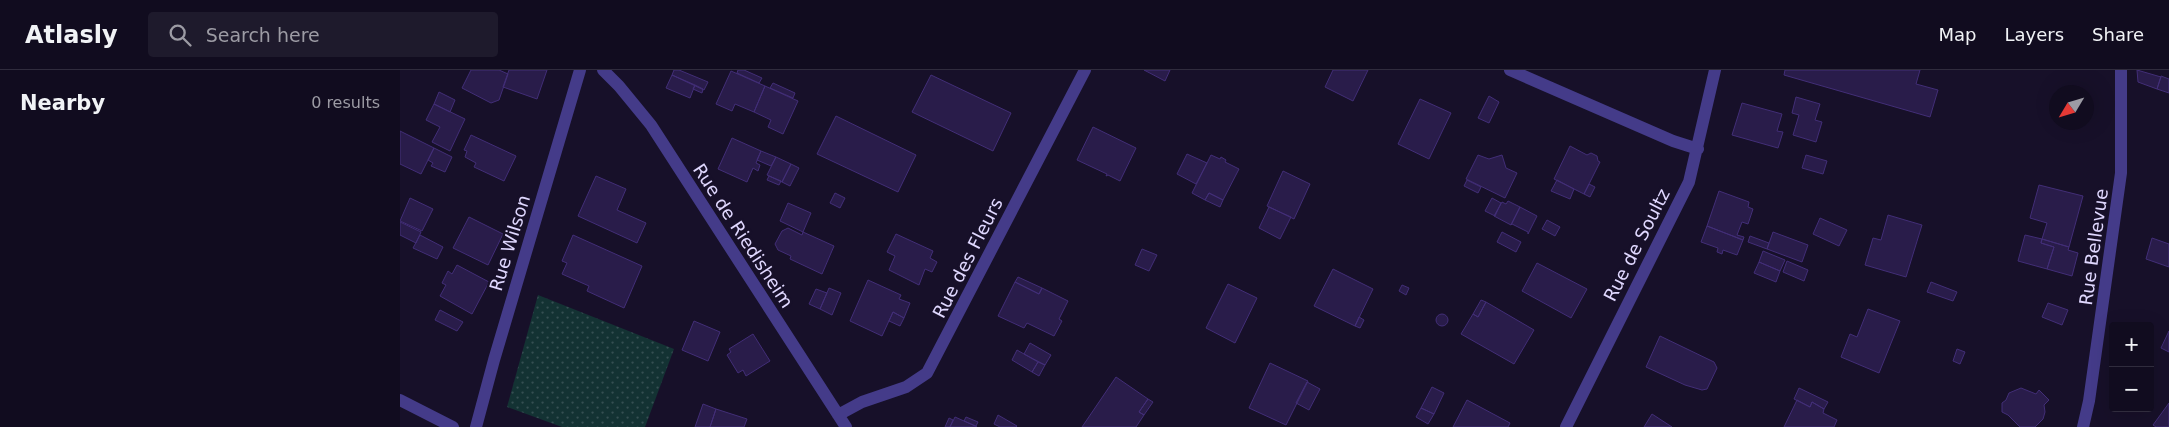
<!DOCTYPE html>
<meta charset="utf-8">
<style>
body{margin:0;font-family:"DejaVu Sans",sans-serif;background:#1e1a2c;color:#f1f3f6}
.controls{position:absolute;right:15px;bottom:15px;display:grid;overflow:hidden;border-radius:5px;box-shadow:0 5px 20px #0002}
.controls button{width:45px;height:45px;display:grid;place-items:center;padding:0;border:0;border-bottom:1px solid #302c3d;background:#110c1f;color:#f1f3f6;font:25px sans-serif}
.compass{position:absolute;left:1649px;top:15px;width:45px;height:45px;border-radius:50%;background:#110c1f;box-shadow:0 5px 20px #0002;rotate:232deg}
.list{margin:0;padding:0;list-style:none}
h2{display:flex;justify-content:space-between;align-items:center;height:65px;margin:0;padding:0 20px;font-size:21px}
h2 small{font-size:16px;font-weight:400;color:#9c9ba4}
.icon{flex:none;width:28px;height:28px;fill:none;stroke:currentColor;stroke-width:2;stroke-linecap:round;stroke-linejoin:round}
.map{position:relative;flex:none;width:1769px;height:357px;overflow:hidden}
header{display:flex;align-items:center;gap:30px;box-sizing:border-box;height:70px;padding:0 25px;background:#110c1f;border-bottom:1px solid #302c3d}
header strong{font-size:24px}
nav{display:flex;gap:28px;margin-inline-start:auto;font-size:18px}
.search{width:350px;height:45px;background:#1e1a2c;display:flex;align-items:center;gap:12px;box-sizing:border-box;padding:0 18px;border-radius:5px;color:#9c9ba4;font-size:19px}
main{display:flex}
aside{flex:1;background:#110c1f}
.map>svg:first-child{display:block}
</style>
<header>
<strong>Atlasly</strong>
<div class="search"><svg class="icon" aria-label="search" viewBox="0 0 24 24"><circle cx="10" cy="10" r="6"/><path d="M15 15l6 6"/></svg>Search here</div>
<nav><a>Map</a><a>Layers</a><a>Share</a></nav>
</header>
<main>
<aside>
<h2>Nearby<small>0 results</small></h2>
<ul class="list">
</ul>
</aside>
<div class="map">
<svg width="1769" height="357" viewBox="0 0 1769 357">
<defs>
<pattern id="green-dots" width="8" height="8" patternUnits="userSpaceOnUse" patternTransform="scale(1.25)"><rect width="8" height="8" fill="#133233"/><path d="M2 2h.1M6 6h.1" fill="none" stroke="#354f52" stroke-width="1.8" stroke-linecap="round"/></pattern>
</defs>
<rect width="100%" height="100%" fill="#171029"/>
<path fill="url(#green-dots)" d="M138,225L274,279L245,357H162L107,337Z"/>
<path fill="#291c4a" stroke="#422e77" d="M71,0H99L108,4L99,30L91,33L62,18Z
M109,0H147L137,29L103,17Z
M274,0H279L308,12L304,20L272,5Z
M338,0H344L362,8L359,13L337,3Z
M744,0H770L765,11Z
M933,0H968L953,31L925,17Z
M1385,0H1520L1516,14L1538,20L1530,47L1384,5Z
M1737,0L1761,7L1757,19L1738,12Z
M331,1L365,16L354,42L335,34L332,41L316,34Z
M272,5L295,15L290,28L266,18Z
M531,5L611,43L593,81L512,42Z
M1761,6L1769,9V23L1757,19Z
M373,13L395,23L393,28L370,18Z
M295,15L303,19L302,23L293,19Z
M365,16L398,31L383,64L368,57L371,50L354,42Z
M39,22L55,30L50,42L34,34Z
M1089,26L1099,32L1089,53L1078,48Z
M1396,27L1420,34L1415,50L1422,52L1416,72L1393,65L1399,45L1392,43Z
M1020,29L1051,43L1029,89L998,74Z
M1342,33L1382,44L1377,61L1383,62L1378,78L1332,65Z
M34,34L65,49L50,81L32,72L40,57L26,50Z
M436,46L516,85L498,122L417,84Z
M693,57L736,78L720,111L708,105L706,106L707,104L677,90Z
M0,61L34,78L21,104L0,94Z
M71,65L116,86L104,111L74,97L76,93L65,87L67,81L64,80Z
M332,68L361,81L356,93L360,95L358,101L353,98L347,112L318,99Z
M1170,76L1187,85L1191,83L1197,86L1198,91L1200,92L1184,124L1154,109Z
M34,78L52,87L45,102L31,96L33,93L28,90Z
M361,81L376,87L371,96L357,90Z
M787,84L807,93L796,114L777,104Z
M811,85L820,89L821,87L826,90L825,92L839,99L823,130L809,123L805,130L792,123Z
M1078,85L1089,89L1102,85L1106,98L1117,103L1105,128L1066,109Z
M1406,85L1427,91L1423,104L1402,98Z
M376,87L391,94L382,112L367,105Z
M391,94L399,98L390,116L382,112Z
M883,101L910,114L894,149L867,136Z
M196,106L226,119L217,140L246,153L237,173L178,146Z
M369,106L381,111L379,115L367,110Z
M1067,110L1081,117L1078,123L1064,116Z
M1157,110L1174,119L1170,129L1151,121Z
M1189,114L1195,117L1190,127L1184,124Z
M1639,115L1683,126L1669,177L1642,169L1647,153L1630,148Z
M1319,121L1349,132L1348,137L1353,139L1348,154L1342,152L1337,165L1344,167L1343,170L1307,156Z
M435,123L445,128L440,138L430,133Z
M809,123L823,130L820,137L805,130Z
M10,128L33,139L22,161L0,151Z
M1092,128L1101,133L1095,146L1085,141Z
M1108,131L1120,137L1111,155L1094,146L1102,132L1106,134Z
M388,133L411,143L403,162L380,151Z
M869,137L891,147L880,169L859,158Z
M1120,137L1137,146L1128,164V162L1112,154L1111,155Z
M1488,145L1522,155L1506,207L1465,195L1473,168L1481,170Z
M69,147L103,164L88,195L53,178Z
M1420,148L1447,160L1439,176L1413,164Z
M1147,150L1160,157L1155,166L1142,159Z
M0,152L21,162L16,173L0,165Z
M1307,156L1343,170L1337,185L1323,180L1322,184L1317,182L1318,178L1301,172Z
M388,158L402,165L403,162L434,176L422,204L390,189L391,186L378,180L375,174L382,161Z
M1102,162L1121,172L1116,182L1097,172Z
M1373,162L1408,175L1402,192L1367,179Z
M496,164L533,181L530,188L537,192L532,202L525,199L519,215L489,200L495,186L487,182Z
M20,165L43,177L37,189L13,178Z
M173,165L242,196L224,238L187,221L189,216L162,204L167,193L162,191Z
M1625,165L1642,169L1641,173L1654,177L1647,199L1618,191Z
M1350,166L1369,173L1367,179L1348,172Z
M1752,168L1769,174V197L1746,189Z
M1642,169L1669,177L1668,180L1678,183L1672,206L1647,199L1654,177L1641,173Z
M742,179L757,185L749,201L735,195Z
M1363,181L1385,190L1380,201L1359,192Z
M1387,191L1408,200L1404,211L1383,202Z
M1359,192L1380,201L1376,212L1354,203Z
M1137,193L1187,219L1171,248L1122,221Z
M57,195L89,212L72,244L40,226L46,215L42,213L48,201L52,204Z
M933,199L973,219L955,256L914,236Z
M618,207L642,218L639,224L615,212Z
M468,210L501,225L499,229L510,233L504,248L493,242L482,266L450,251Z
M615,212L639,224L642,218L668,231L659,249L662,251L654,266L627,253L624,258L598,246Z
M1531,212L1557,222L1553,231L1527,222Z
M828,214L857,228L835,273L806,258Z
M1002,215L1009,218L1006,225L999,221Z
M429,218L441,223L432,245L420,239Z
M416,219L427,223L420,239L409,234Z
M1081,230L1086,232L1078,247L1073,244Z
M1086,232L1134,260L1114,294L1061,264L1073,244L1078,247Z
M1648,233L1668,240L1662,255L1642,247Z
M1468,239L1500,251L1479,303L1441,287L1450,264L1457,267Z
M40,240L63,252L57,261L35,250Z
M493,242L504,248L500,256L489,251Z
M1036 250a6 6 0 1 1 12 0a6 6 0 1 1-12 0Z
M959,247L964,250L960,258L955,256Z
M294,251L320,262L308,291L282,280Z
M1769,261V282L1761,278Z
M353,264L370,291L346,306L343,300L338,303L327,285L331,282L329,279Z
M1260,266L1314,292L1317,298L1307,319L1302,320L1285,315L1246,297Z
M630,273L651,285L645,295L624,284Z
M1557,279L1565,282L1560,294L1553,291Z
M617,280L638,292L632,302L612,290Z
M638,292L645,295L639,306L632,302Z
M870,293L908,311L886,355L849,338Z
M716,307L748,329L739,342L744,345L736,357H682Z
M907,312L920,319L909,340L896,333Z
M1032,317L1044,323L1034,344L1021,338Z
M1399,318L1428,332L1424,339L1412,332L1410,337L1394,329Z
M1621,318L1636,324L1639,320L1649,330L1644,335L1645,342L1643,349L1635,357H1620L1608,345L1602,342V333L1606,330L1609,323Z
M748,329L753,332L744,345L739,342Z
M1067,330L1110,353L1108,357H1053Z
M1397,330L1410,337L1412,332L1424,339L1423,343L1437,350L1434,357H1384Z
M1769,333V357H1756L1753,355Z
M303,334L316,339L310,357H295Z
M1021,338L1034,344L1028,354L1016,347Z
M316,339L347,349L344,357H310Z
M1252,344L1272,357H1244Z
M598,345L617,356L616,357H600L594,354Z
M555,347L564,351L577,357H550Z
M566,347L578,352L576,356L564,351Z
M549,348L553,350L550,357H545Z"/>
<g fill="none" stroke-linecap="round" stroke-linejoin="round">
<path stroke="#443b89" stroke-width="12" d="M203,0L219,16L251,55L446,357
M1110,0L1273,71L1298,79
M0,330L53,357
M438,345L462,332L506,317L527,303L685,0
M76,357L94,290L180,0
M1166,357L1289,112L1315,0
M1683,357L1689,331L1721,103V0"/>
</g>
<g text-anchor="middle" stroke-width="5" stroke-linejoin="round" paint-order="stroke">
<g font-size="18" fill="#e0d8ff" stroke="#171029">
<text transform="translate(343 166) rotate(57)" y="6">Rue de Riedisheim</text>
<text transform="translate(110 173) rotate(-73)" y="6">Rue Wilson</text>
<text transform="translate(1237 175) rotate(-63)" y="6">Rue de Soultz</text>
<text transform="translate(1694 177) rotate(-82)" y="6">Rue Bellevue</text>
<text transform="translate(568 188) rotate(-63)" y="6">Rue des Fleurs</text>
</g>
</g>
</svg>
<div class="controls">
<button>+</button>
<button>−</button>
</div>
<svg class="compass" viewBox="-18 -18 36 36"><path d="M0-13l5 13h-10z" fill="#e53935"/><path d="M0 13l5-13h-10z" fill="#9c9ba4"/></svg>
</div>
</main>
